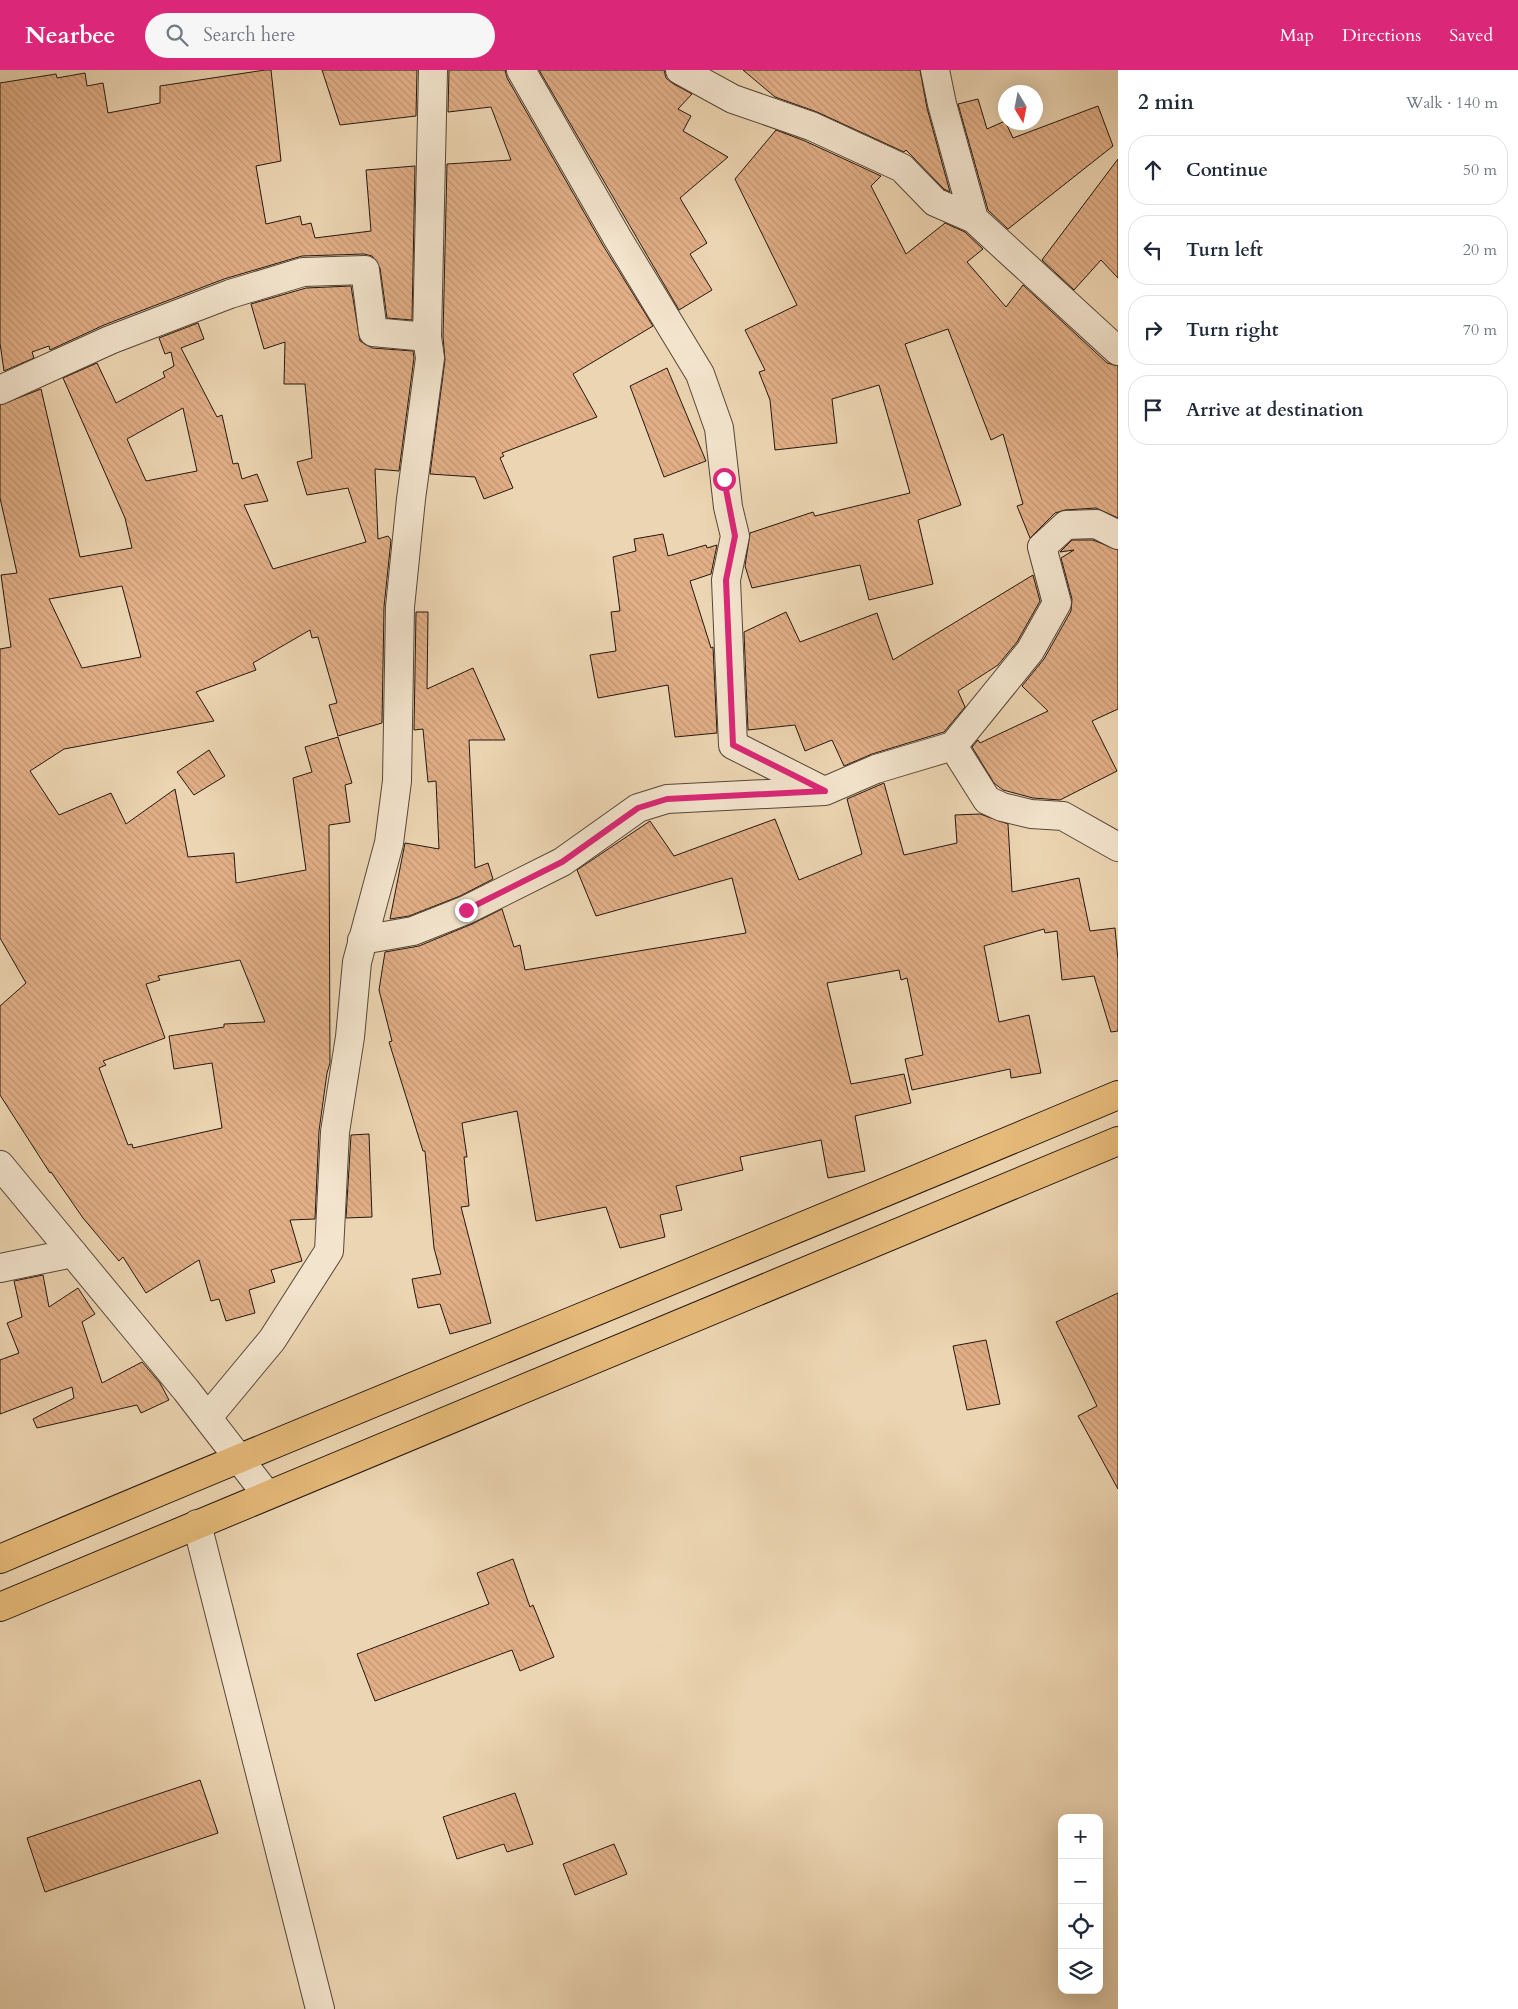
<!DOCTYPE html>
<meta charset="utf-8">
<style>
body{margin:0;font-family:Cardo,serif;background:#f6f6f7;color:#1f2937}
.controls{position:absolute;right:15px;bottom:15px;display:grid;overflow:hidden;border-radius:10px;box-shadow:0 5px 20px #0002}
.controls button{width:45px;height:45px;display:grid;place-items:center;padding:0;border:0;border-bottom:1px solid #e0e1e3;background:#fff;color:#1f2937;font:25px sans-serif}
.compass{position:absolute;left:998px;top:15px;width:45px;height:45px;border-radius:50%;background:#fff;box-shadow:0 5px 20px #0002;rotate:170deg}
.stop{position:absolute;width:15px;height:15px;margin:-11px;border:4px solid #db2777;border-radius:50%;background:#fff}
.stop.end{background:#db2777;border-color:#fff;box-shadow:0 1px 5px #0008}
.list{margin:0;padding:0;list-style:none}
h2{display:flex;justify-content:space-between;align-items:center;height:65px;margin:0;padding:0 20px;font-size:21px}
h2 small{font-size:16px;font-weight:400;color:#747a83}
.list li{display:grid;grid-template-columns:32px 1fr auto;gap:15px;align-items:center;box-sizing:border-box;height:70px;margin:0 10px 10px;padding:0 10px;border:1px solid #e0e1e3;border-radius:20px}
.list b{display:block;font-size:19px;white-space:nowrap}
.list em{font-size:16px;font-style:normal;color:#747a83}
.icon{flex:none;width:28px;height:28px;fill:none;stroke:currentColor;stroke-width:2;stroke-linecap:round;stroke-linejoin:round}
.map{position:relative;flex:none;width:1118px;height:1939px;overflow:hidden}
header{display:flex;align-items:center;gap:30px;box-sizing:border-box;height:70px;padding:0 25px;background:#db2777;color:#fff}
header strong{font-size:24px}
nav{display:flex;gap:28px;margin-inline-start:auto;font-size:18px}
.search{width:350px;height:45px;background:#f6f6f7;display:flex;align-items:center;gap:12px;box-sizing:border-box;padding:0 18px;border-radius:28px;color:#747a83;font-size:19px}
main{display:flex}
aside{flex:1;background:#fff}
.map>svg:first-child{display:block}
</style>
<header>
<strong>Nearbee</strong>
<div class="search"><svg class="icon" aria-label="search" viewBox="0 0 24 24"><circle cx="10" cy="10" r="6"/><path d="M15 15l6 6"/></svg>Search here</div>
<nav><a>Map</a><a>Directions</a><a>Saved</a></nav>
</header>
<main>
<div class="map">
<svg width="1118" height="1939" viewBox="0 0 1118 1939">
<defs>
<pattern id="building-back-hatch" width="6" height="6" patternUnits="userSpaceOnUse" patternTransform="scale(1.25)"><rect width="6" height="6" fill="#e2af87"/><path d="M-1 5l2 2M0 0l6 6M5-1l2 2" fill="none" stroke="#c29674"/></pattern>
</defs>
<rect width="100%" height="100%" fill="#ecd5b2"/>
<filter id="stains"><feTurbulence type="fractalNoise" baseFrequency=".004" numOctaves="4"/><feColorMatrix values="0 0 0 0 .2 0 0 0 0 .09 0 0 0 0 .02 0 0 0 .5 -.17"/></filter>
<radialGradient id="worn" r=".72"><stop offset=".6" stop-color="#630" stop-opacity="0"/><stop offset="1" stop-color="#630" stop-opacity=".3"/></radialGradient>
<path fill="url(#building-back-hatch)" stroke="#251810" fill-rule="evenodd" d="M265,0H271L281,91L256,96L266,154L300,146L302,155L311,153L315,168L371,161L366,100L415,96L412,250L387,248L380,198L372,186L364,184L302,186L224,209L104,255L50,280L49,276L32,282L34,288L4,301L0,273V13L56,4L57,8L85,3L87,16L103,13L108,43L160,33V16Z
M322,0H417L416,46L340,55Z
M449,0H505L507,8L604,177L653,256L573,304L597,347L502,383L504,386L500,388L513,418L484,429L475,407L430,404L445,290L443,266L447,94L511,90L491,37L448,42Z
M539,0H664L666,8L672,13L692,24L678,39L691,46L683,61L728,87L680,128L707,173L690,184L712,220L679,240Z
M743,0H920L927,38L950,122L944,119L906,80L904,82L817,42L775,27Z
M978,29L987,59L1005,51L1013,68L1098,36L1113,76L1008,159L988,140L958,34Z
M776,60L805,71L881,106L871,116L906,184L945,153L965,162L983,179L967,192L1006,237L1023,215L1107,293L1118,296V448L1096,438L1065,440L1055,443L1030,468L1017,436L1023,434L1003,364L991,370L948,259L905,274L961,435L918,450L933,514L869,530L860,495L752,518L745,496L750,463L813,442L815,446L910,423L879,315L832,329L837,373L775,380L770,330L759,302L765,300L745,260L797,235L735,109Z
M1118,89V208L1101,190L1074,220L1042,190Z
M351,216L360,271L372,278L413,281L414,288L399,401L375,399L378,469L388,466L391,470L384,537L382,653L338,666L329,635L337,633L318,567L312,568L310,560L253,593L256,600L196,622L214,651L64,679L30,701L59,745L111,723L126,754L175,719L188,787L234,783L236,813L306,800L293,708L312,702L305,677L338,667L352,713L345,715L350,752L329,755L330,993L327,1003L319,1061L315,1149L290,1150L302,1191L271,1200L275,1212L249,1220L255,1243L226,1251L219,1229L211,1231L199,1190L146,1223L123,1187L119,1191L83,1148L51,1102L50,1103L0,1025V936L26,913L0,868V579L11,577L1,505L17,503L0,428V335L41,319L80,487L132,478L125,448L63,308L97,293L116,333L165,307L163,302L174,296L171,282L165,284L159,268L198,253L204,269L181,278L217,347L222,345L233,394L238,393L242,409L257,404L268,431L244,435L273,499L366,472L348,418L307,425L297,392L312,388L305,314H284L285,272L264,279L251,234L306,218ZM183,338L197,401L146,411L127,369ZM122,516L141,587L82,598L49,529ZM240,890L265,952L224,954V957L169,966L174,999L212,993L222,1058L133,1078L132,1074L128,1075L99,998L106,995L103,991L165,968L146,914L160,910L158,906Z
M667,298L706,391L664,407L630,316Z
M663,464L668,486L706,475L707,478L717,475L711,504L690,511L711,578L713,577L717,663L675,667L668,615L598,628L590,585L616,581L611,542L620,541L613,487L636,481L634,469Z
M1072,470H1093L1118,480V639L1092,651L1117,701L1060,730L1033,728L1003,720L994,713L972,677L978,670L980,673L1048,641L1022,616L1044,589L1071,541L1072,529L1061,488L1074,480L1060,482Z
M1033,505L1040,531L1017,572L998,595L958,621L965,637L944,662L872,684L844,696L832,670L805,681L795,655L748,660L744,562L786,542L800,572L877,543L893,590Z
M416,542H428L427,619L473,598L505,670H469L475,798L488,793L493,809L460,826L409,846L390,849L405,773L439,779L436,711L428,712L423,659L414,660Z
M209,680L225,706L194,725L177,702Z
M884,713L904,785L957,773L955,745L980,744L1008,754L1012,822L1079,808L1090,861L1115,858L1118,890V961L1111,962L1094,906L1062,910L1057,861L1045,863L1044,859L984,876L999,952L1029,945L1041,1003L1011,1008L1010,999L912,1020L905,989L923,985L907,908L901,910L899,900L827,913L851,1014L904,1004L911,1033L855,1046L865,1101L828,1108L821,1070L740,1087L743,1100L676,1116L682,1140L660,1145L665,1167L620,1178L606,1137L536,1151L517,1041L462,1053L467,1087H464L469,1136L461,1137L491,1253L450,1264L440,1234L418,1238L412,1209L441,1204L434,1178L425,1081H423L389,972L392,971L379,920L385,882L419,876L472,854L502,839L514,877L520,875L525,900L746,863L732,808L596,846L577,800L650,751L674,786L775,749L799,810L862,784L847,729Z
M369,1064L372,1147L346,1148L351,1065Z
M43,1205L49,1237L78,1218L95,1244L82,1252L102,1313L142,1292L160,1313L169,1330L141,1343L137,1335L37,1358L33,1349L74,1328L72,1317L0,1344V1290L19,1283L7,1253L22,1247L14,1211Z
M1118,1223V1419L1078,1346L1097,1336L1056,1252Z
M986,1270L1000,1334L967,1340L953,1276Z
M513,1489L530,1537L533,1535L554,1587L520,1601L512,1580L375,1631L357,1584L489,1534L477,1503Z
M200,1710L218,1763L45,1822L27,1768Z
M515,1723L533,1774L507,1782L504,1774L457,1789L443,1747Z
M614,1774L627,1804L575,1825L563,1794Z"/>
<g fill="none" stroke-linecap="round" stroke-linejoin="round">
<g stroke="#574738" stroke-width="30">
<path id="minor" d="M521,0L618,169L700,304L719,358L728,437L735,466L726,510L733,675L824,721
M680,0L733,29L811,56L902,98L935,132L974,149L1118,281
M935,0L942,34L974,149
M0,320L110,270L230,224L303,202L365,200L373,262L427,267
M953,676L987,730L1002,737L1031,744L1063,746L1118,777
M362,870L413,861L466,840L562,792L638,738L667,729L825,721L876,699L953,676L1030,581L1057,533L1042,477L1066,455L1096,454L1118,465
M0,1095L186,1320L267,1425
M0,1198L73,1183
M208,1347L272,1270L329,1181L335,1062L350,967L357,892L389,773L397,711L400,537L411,429L430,288L427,267L433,0
M197,1454L320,1939"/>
</g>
<g stroke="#251810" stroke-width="30">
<path id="major" d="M0,1489C371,1331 746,1182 1118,1025
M0,1537L1118,1071"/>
</g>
<use href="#minor" stroke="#f3e4cd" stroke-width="28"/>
<use href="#major" stroke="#e6ba79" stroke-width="28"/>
</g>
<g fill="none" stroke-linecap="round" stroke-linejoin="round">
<path stroke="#db2777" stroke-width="6" d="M466,840L562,792L638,738L667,729L825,721L733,675L726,510L735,466L724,409"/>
</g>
<rect width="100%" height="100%" filter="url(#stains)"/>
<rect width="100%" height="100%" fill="url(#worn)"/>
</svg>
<div class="controls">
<button>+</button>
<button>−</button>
<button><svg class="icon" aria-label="locate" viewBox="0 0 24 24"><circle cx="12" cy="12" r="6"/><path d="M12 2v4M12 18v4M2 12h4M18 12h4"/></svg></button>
<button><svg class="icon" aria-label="layers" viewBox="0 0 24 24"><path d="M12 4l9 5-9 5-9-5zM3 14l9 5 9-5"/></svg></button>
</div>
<svg class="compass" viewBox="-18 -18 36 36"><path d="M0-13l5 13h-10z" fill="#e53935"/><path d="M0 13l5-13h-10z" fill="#747a83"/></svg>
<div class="stop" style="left:724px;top:409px"></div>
<div class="stop end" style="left:466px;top:840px"></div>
</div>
<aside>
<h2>2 min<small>Walk · 140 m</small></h2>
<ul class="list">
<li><svg class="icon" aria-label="ahead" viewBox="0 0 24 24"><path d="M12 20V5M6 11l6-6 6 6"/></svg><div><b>Continue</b></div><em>50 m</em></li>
<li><svg class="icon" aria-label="left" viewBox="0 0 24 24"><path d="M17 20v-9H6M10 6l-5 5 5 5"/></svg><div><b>Turn left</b></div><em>20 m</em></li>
<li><svg class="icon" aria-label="right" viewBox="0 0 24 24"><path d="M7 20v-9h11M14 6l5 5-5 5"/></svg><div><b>Turn right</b></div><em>70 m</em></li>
<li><svg class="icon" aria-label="arrive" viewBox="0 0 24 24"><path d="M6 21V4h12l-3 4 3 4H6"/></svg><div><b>Arrive at destination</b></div></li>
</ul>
</aside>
</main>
